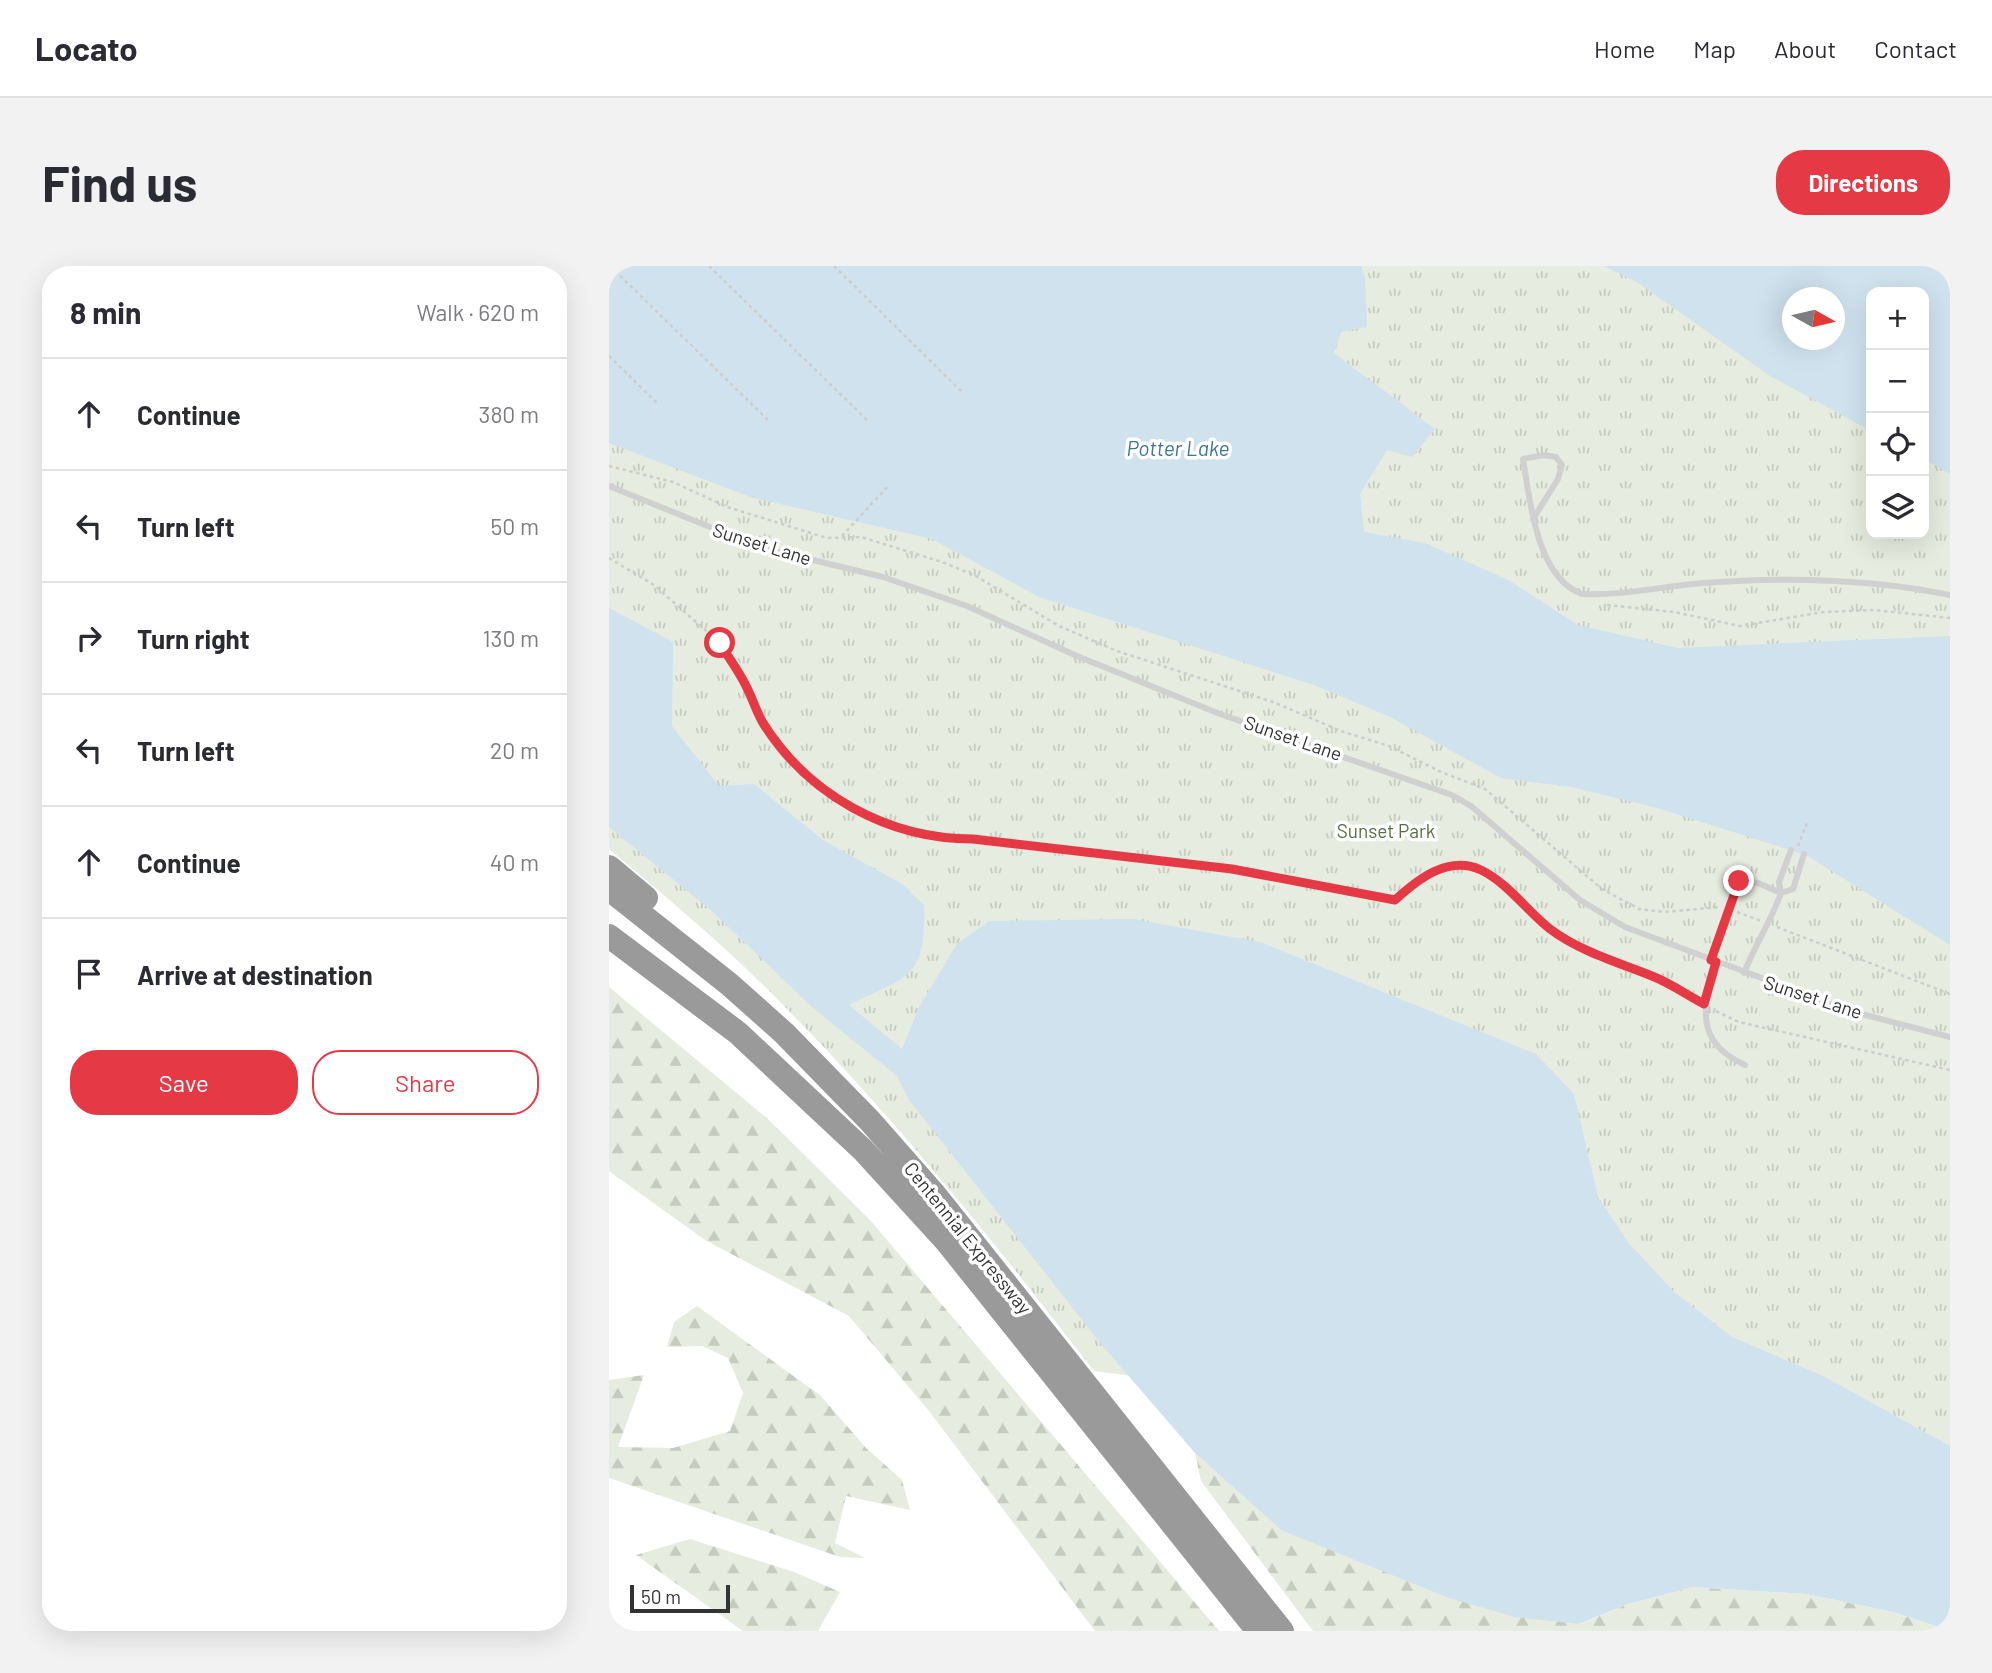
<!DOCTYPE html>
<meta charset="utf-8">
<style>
body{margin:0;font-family:Barlow,sans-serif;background:#f2f2f3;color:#2b2b33}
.controls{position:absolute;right:21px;top:21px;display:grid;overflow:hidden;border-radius:14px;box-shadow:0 7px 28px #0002}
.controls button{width:63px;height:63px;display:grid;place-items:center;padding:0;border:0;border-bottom:2px solid #e1e1e2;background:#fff;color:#2b2b33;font:35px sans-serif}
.compass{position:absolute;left:1173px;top:21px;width:63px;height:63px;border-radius:50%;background:#fff;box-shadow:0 7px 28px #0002;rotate:98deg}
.scale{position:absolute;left:21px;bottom:18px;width:100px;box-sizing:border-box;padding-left:7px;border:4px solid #333;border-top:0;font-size:19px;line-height:24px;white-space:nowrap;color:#333;-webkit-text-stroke:5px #fff;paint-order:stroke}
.stop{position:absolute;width:21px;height:21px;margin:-16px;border:5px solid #e63946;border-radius:50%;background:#fff}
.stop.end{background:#e63946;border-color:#fff;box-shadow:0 2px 7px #0008}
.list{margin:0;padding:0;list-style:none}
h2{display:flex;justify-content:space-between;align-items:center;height:91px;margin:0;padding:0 28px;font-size:30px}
h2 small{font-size:23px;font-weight:400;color:#7c7c81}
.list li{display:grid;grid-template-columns:46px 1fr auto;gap:21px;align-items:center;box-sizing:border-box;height:112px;padding:0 28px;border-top:2px solid #e1e1e2}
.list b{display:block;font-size:26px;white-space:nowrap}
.list em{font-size:23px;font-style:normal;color:#7c7c81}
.actions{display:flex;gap:14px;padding:21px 28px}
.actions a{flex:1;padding:16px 0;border:2px solid #e63946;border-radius:28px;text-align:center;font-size:24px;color:#e63946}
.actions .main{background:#e63946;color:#fff}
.icon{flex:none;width:38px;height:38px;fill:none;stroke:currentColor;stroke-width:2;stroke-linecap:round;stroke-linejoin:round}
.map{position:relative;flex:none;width:1341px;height:1365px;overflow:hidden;border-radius:28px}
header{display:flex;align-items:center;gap:42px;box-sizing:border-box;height:98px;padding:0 35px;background:#fff;border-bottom:2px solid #e1e1e2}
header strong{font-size:33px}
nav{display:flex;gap:38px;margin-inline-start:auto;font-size:24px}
.intro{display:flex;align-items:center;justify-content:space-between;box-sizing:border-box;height:168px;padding:0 42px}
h1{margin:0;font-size:49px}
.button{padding:18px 32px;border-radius:28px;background:#e63946;color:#fff;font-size:24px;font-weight:700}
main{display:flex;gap:42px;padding:0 42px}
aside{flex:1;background:#fff;border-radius:28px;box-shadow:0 7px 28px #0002}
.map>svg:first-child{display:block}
</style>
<header>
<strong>Locato</strong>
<nav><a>Home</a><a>Map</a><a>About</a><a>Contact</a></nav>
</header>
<div class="intro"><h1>Find us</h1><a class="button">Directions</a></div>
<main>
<aside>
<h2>8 min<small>Walk · 620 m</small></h2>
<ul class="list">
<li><svg class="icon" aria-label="ahead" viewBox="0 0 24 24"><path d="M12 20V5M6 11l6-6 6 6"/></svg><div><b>Continue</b></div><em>380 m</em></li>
<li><svg class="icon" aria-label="left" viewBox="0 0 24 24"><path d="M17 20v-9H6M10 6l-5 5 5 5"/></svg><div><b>Turn left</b></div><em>50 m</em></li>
<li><svg class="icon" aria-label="right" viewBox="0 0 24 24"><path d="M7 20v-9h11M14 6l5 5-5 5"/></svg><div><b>Turn right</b></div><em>130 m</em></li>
<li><svg class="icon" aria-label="left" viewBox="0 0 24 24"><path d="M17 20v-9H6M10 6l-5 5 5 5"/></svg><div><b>Turn left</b></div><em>20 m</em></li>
<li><svg class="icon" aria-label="ahead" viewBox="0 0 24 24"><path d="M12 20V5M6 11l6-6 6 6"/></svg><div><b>Continue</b></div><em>40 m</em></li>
<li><svg class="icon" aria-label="arrive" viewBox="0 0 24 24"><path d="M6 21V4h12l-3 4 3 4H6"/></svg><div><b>Arrive at destination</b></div></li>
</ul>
<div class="actions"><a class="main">Save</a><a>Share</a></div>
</aside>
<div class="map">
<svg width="1341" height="1365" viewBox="0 0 1341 1365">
<defs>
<pattern id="forest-firs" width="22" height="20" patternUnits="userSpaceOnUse" patternTransform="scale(1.75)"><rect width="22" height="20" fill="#e6ecdf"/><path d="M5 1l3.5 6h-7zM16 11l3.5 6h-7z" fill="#c6cbc0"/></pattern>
<pattern id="park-tufts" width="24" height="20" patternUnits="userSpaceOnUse" patternTransform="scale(1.75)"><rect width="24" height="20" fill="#e6ecdf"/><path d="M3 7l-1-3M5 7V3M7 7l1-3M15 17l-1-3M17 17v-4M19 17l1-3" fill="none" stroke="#c6cbc0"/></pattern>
</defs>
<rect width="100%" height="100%" fill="#fff"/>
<path fill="url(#forest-firs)" d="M0,721L159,853L261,954L610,1365H486L320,1145L240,1050L96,974L0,905Z
M88,1040L212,1130L257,1182L293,1214L301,1244L237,1230L226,1277L256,1292L231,1291L0,1212V1114L35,1109L9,1181L64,1182L121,1165L134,1127L119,1092L93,1080L58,1081L65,1056Z
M586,1187L672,1264L971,1358L1019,1338L1083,1321L1197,1328L1284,1346L1340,1365H704L592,1215Z
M81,1273L185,1306L231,1326L209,1365H134L27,1289Z"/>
<path fill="url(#park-tufts)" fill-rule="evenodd" d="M0,0H1209L1262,34V268H1315V65L1341,80V1342L995,1171L485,1105C388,980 289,855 177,742C122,685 61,634 0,583ZM1184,32H1226V74H1184Z"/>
<path fill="#cfe2ee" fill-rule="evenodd" d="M0,0H752L756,11L758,61L732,66L725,87L826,163L803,191L778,184L751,228L755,266L816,277L899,314L969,359L1069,382L1341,370V679L1197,589L1045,541L962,521L892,512L781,451L705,419L430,331L323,273L141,231L0,177Z
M995,0H1341V208L1315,193V26H1262V165L1161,110L1028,16ZM1184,32H1226V74H1184Z
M0,342L64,376L63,460L110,520L145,518L214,574L293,618L315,639C317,715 299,709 240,739L293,783L310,741L348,678L380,655L524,653L651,676L927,788L965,828L989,931L1019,976L1064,1025L1123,1071L1214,1110L1341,1180V1365L1284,1346L1197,1328L1084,1321L1019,1338L970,1358L906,1351L840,1332L672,1264L586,1187L492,1078L300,834L288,810L204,742L104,646L0,561Z"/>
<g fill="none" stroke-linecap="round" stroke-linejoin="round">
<path stroke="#cdcdcd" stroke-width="2.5" stroke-dasharray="3.5 3.5" stroke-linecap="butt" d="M1,0L161,156
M100,0L260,156
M225,0L353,126
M0,90L48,137
M0,200L64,216L118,241L218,272L252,271L333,296L365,309L450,360L508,385L664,436L732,465L780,480L832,506L876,523L993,623L1030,643L1055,646L1112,641
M233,270L280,219
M0,292L45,319L111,377L170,480L207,520L239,542L285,559L340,573L623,603L786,633C810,613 838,589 872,604C898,616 918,645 941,663C971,687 1013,695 1047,712C1062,719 1075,727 1089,735
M998,339L1065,346L1131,360L1214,346L1265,344L1341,352
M1189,580L1198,557
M1128,646L1152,655
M1168,661L1341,728
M1107,745L1130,756L1341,804"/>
<path stroke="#d0d0d0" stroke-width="6" d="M0,220L123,270L171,286L274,311L358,340L468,390L611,448L843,529L862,540L971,634L1016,661L1241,745L1341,771
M924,253L949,213L953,199L947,191L935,189L914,193C921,234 927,311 973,328C1013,330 1055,320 1095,317C1175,311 1262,313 1341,329
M1182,584L1170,616L1172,627L1184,623L1195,588
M1103,694L1130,615L1149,617L1172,627C1162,655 1146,679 1135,707
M1107,696C1094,742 1085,776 1136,799"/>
<path stroke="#9a9a9a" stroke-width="24" d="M0,601L37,632
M0,623L120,718L175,767L261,855L326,929L673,1365
M0,670L129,767L254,884L338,976L649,1365"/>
</g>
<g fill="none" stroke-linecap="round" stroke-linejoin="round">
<path stroke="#e63946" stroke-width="9" d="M111,377C119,391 129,404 136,418C143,431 147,445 154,457C199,529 279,573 364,573L623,603L786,634C809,613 839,589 872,604C899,617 918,645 941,663C970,685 1010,697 1043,710C1061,717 1078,729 1095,738L1107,696L1102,694L1130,615"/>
</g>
<g text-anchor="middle" stroke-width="7" stroke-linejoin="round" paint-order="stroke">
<g font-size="19" fill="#333" stroke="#fff">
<text transform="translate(153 278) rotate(17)" y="7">Sunset Lane</text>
<text transform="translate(684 472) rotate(19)" y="7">Sunset Lane</text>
<text transform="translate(1204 731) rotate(18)" y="7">Sunset Lane</text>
<text transform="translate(359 972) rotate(51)" y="7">Centennial Expressway</text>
</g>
<g font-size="19" fill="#56703f" stroke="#fff">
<text x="777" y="572">Sunset Park</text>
</g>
<g font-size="21" font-style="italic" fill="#3f7597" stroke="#fff">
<text x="569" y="190">Potter Lake</text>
</g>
</g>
</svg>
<div class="controls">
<button>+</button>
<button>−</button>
<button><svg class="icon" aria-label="locate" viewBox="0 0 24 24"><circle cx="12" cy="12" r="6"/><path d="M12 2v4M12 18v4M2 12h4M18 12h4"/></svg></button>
<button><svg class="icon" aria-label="layers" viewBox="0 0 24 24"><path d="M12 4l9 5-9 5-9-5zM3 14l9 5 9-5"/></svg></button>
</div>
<svg class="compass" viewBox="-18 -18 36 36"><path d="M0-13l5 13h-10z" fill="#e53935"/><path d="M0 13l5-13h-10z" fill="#7c7c81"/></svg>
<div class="scale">50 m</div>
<div class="stop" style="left:111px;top:377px"></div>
<div class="stop end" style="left:1130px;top:615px"></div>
</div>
</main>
